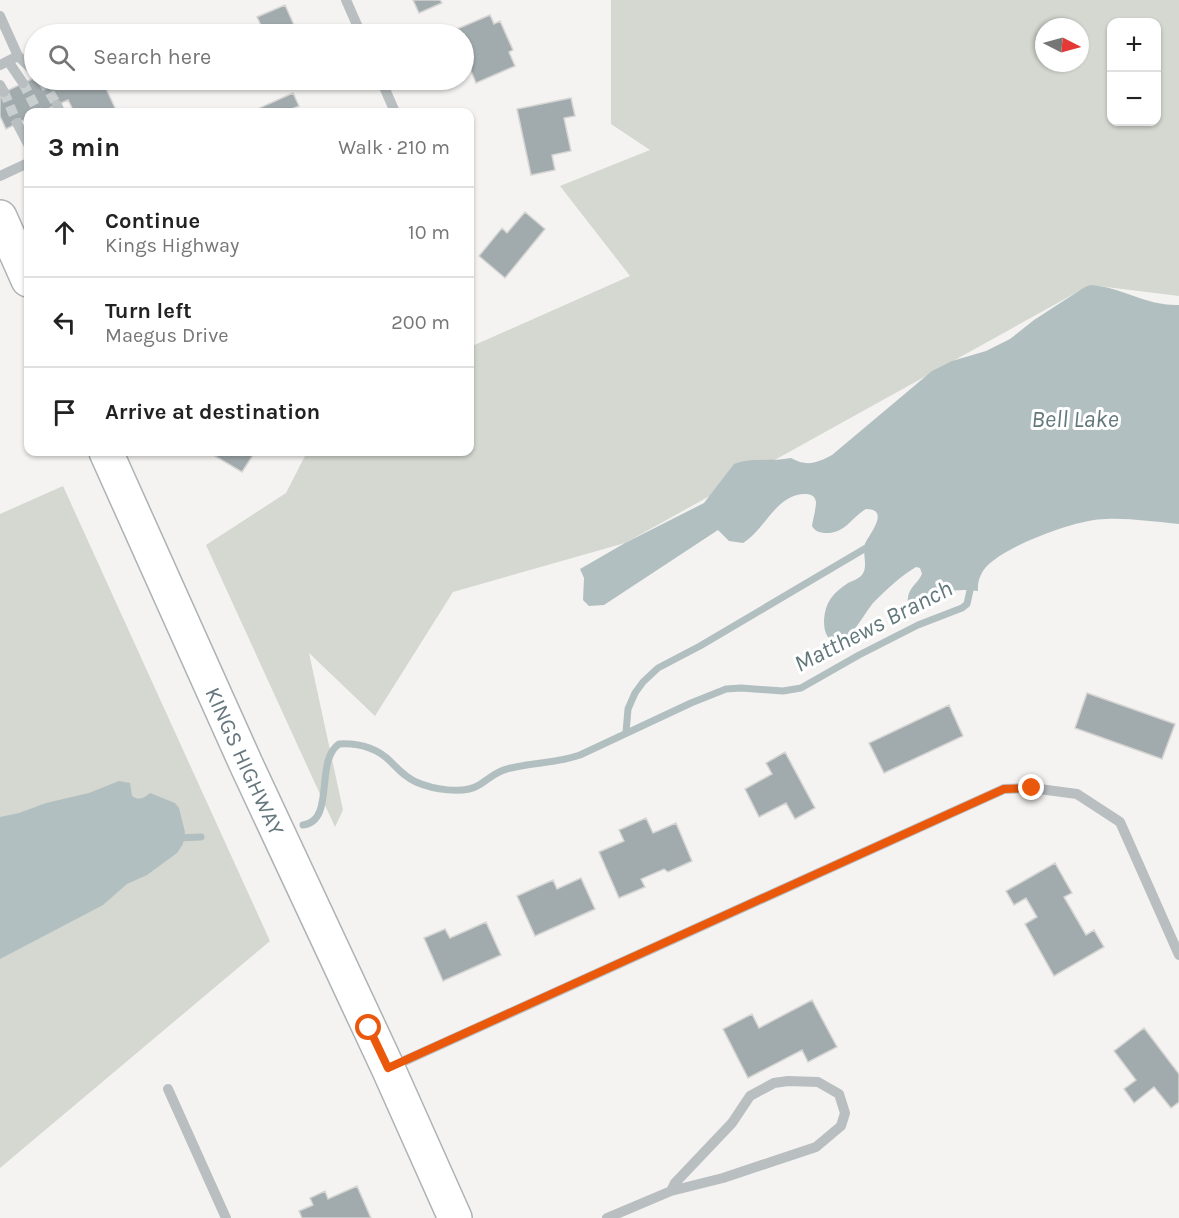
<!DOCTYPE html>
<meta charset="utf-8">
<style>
body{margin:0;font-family:Karla,sans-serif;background:#f2f2f2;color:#222}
.controls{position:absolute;right:18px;top:18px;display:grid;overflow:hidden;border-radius:12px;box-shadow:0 2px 4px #0004}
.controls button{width:54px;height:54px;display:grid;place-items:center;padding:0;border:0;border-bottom:2px solid #e0e0e0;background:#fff;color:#222;font:30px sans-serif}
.compass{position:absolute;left:1035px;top:18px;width:54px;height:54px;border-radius:50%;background:#fff;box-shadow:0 2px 4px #0004;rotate:96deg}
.stop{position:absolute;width:18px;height:18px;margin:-14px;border:4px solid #ea580c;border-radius:50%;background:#fff}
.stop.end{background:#ea580c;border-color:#fff;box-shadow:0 2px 6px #0008}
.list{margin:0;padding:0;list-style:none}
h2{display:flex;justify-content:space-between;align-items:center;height:78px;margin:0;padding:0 24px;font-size:26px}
h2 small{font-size:20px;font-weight:400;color:#767676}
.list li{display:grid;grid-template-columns:39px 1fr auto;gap:18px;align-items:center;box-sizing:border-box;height:90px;padding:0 24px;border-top:2px solid #e0e0e0}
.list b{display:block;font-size:22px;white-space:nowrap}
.list p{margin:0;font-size:20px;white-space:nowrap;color:#767676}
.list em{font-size:20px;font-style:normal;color:#767676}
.icon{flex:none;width:33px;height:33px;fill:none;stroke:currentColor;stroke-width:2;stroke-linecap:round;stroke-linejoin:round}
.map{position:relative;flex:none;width:1179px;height:1218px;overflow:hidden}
.search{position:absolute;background:#fff;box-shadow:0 2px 4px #0004;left:24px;top:24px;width:450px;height:66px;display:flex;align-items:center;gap:15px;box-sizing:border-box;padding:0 21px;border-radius:33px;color:#767676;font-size:22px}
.panel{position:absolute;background:#fff;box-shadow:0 2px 4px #0004;left:24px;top:108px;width:450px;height:348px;border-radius:12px}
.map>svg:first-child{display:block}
</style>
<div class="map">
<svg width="1179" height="1218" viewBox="0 0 1179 1218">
<rect width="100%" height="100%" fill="#f4f3f1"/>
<path fill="#d4d8d0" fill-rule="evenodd" d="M611,0H1179V296L1090,285L625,543L453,592L375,716L309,653L343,810L335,827L206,545L286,493L307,452H470V347L630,276L560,186L650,150L611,124ZM1112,22H1156V122H1112ZM1044,27H1080V63H1044Z
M63,486L270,941L0,1168V514Z"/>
<path fill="#b2bfc1" d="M1090,285C1123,287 1145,306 1179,305V524C1156,522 1129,518 1106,519C1077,519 1008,545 987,566C981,572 977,582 978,591C965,589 952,590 939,593C929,596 919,606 908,603C906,589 917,585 922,574L920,568L916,567C901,576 888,588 875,601C862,614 854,642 831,641C825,634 824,629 824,620C825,602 833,593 848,583C852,581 858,579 861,576C869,568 862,555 865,544C867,537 892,509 866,509C850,519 845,534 824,533C818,532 815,531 812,526C813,519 816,509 816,502C815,496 811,494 805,494C776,494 765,530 743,543L729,541L718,530L604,605L589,606L583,600L584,578L580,569L625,543L704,503L734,464C752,457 772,462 791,458C807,467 817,463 832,455L932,371L952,361L986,351L1010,339L1034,320L1085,287Z
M119,781L130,783L132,796C139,801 144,798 150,793L175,803L179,808L185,832L183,844L177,853L147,875L127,884L103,905L0,959V817L19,813L46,803L89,793Z"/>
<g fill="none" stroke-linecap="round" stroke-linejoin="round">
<path stroke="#b2bfc1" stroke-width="7" d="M626,732L628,709L635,693L643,682L658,668L700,646L871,545
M303,825C336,821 314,761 339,744C358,743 377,748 391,762C399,770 405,777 416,782C432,789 463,795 479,785C489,779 495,772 507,769C532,762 554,764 580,755L691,703L726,689L741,688L783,691L801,688L859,655L918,625L962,608L967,604L972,581
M176,838L201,837"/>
</g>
<path fill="#a1aaad" stroke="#d5d5d3" stroke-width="1.5" d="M413,0H440L442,3L419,13Z
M285,5L294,25L287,28L290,34H265L257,17Z
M490,15L494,24L500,21L513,50L509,52L515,66L476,83L464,54V34H445Z
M34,78V80H102L116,110L110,112H74L68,100L41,112H28V118L6,129L0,116V94Z
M293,93L299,106L285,112H256L255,110Z
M571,98L575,116L564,118L571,151L552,155L555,170L531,175L517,109Z
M525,212L545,229L505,278L479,256L502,228L507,233Z
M208,452H255L242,472Z
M1087,693L1175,724L1162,759L1075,728Z
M949,705L963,736L884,773L869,743Z
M785,752L815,808L795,819L786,803L759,817L745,789L772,774L766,763Z
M646,818L653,833L676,823L692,861L668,872L664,869L641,879L645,887L619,898L599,852L624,841L619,830Z
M1055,863L1072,893L1064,897L1086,935L1094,930L1104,947L1054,976L1025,924L1037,917L1026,898L1014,905L1006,891Z
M581,878L595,909L535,936L517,896L553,880L557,889Z
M486,922L501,955L443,981L424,938L445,929L450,938Z
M812,1000L837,1047L808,1062L802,1050L748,1078L723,1029L752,1014L759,1028Z
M1144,1028L1179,1074V1102L1171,1108L1154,1087L1134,1103L1124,1089L1136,1080L1114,1051Z
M357,1186L371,1218H302L299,1211L313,1205L310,1198L325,1191L328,1199Z"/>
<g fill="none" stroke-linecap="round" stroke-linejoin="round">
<path stroke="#c9cece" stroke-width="10" stroke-dasharray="10 5" stroke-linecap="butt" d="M42,80L57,105
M23,83L38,112
M4,92L17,123"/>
<g stroke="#adb2b4" stroke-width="36">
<g id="major">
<path d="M0,217L28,280"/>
<path id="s1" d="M106,452L246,764L388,1068L455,1218"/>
</g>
</g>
<path stroke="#b9bec0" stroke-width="10" d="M346,0L361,34
M0,16L18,56L0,65
M18,56L34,71
M8,61L23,83
M381,80L395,112
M0,85L4,92
M57,105L60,112
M17,123L28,144
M0,176L28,163
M391,1067L1004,789L1032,788L1077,794L1120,822L1179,955
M168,1089L226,1218
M607,1218L671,1191L723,1178L816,1147L841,1126L845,1113L839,1094L818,1082L788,1081L774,1083L750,1096L732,1123L675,1183L671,1191"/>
<use href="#major" stroke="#fff" stroke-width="33"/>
</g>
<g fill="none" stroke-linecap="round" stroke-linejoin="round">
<path stroke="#ea580c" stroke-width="8" d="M369,1028L388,1068L1004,789L1032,788"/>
</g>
<g text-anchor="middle" stroke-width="6" stroke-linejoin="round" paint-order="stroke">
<g font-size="22" fill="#66777e" stroke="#fff">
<text dy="8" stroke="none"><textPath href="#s1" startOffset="339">KINGS HIGHWAY</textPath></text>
</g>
<g font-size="24" font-style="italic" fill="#62787b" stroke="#fff">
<text x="1075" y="427">Bell Lake</text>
<text transform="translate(873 626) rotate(-27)" y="8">Matthews Branch</text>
</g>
</g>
</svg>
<div class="controls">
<button>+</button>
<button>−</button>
</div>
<svg class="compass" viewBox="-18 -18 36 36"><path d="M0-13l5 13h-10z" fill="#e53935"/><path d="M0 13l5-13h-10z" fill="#767676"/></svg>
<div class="stop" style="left:369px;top:1028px"></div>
<div class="stop end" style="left:1032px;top:788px"></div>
<div class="search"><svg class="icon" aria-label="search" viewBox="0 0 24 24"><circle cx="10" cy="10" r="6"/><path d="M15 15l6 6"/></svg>Search here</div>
<section class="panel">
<h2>3 min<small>Walk · 210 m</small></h2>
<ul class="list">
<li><svg class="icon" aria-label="ahead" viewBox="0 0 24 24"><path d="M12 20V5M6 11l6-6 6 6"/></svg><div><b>Continue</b><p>Kings Highway</p></div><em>10 m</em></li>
<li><svg class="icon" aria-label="left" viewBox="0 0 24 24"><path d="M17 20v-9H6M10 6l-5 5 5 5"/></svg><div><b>Turn left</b><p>Maegus Drive</p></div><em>200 m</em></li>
<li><svg class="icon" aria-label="arrive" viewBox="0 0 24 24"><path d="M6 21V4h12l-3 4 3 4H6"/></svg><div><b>Arrive at destination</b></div></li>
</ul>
</section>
</div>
